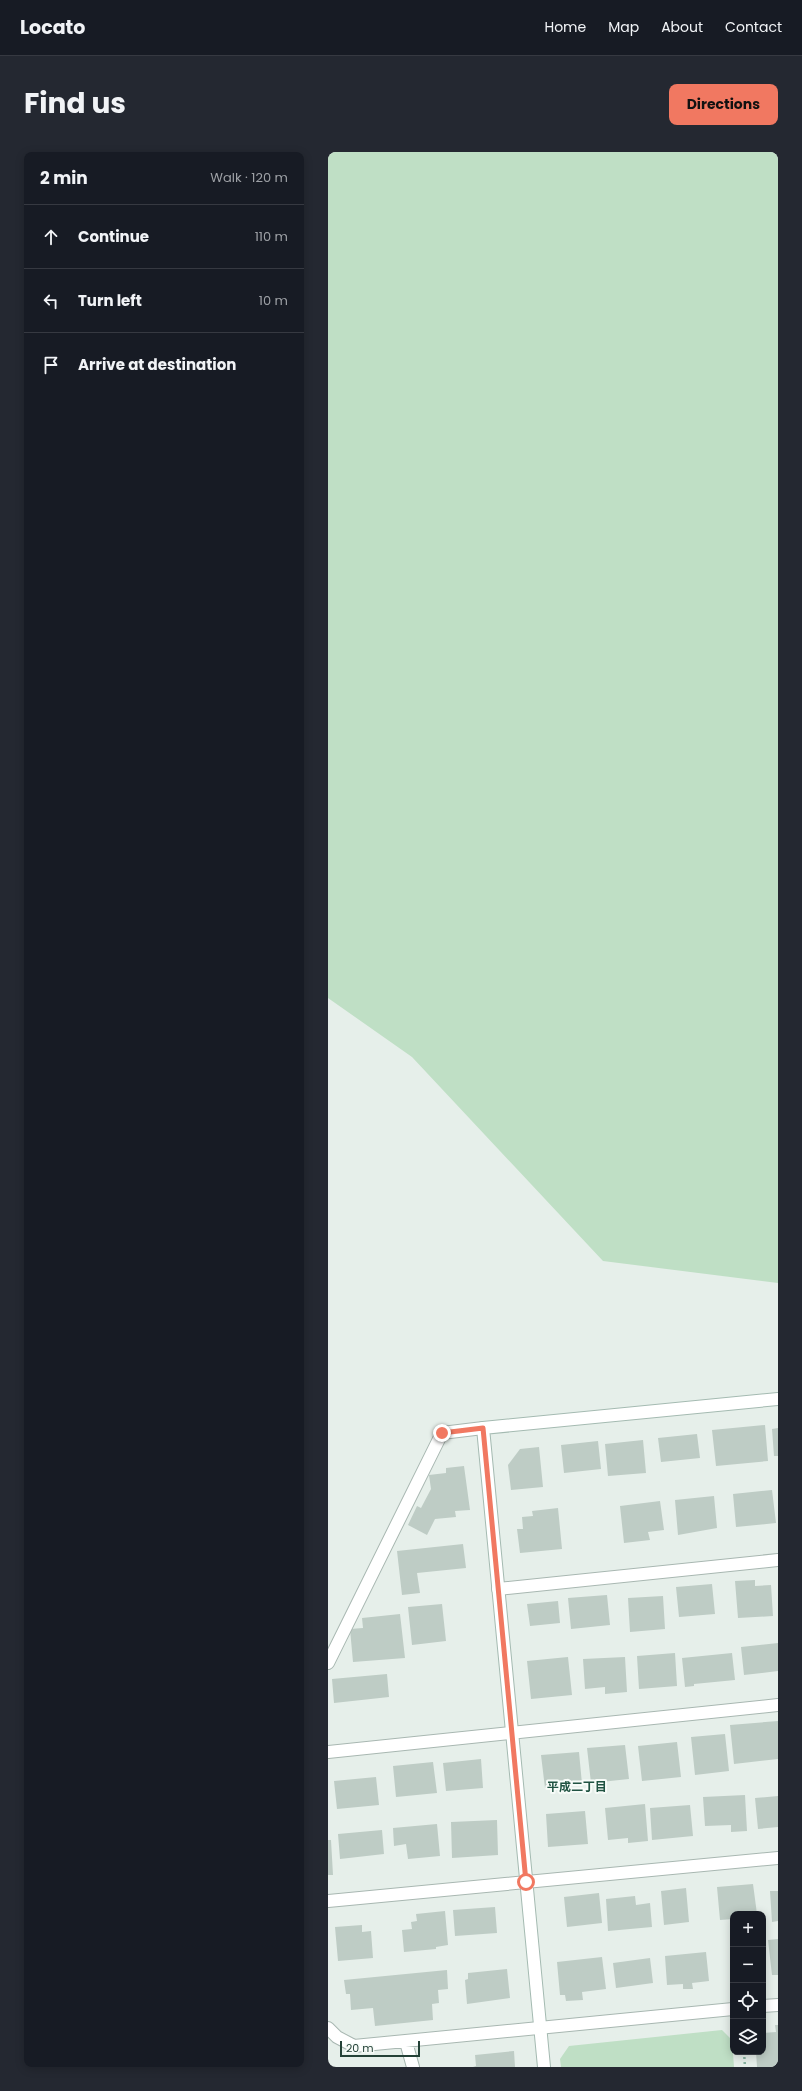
<!DOCTYPE html>
<meta charset="utf-8">
<style>
body{margin:0;font-family:Poppins,"Noto Sans JP",sans-serif;background:#242831;color:#f1f3f6}
.controls{position:absolute;right:12px;bottom:12px;display:grid;overflow:hidden;border-radius:8px;box-shadow:0 2px 10px #0003}
.controls button{width:36px;height:36px;display:grid;place-items:center;padding:0;border:0;border-bottom:1px solid #363941;background:#171b24;color:#f1f3f6;font:20px sans-serif}
.scale{position:absolute;left:12px;bottom:10px;width:80px;box-sizing:border-box;padding-left:4px;border:2px solid #244137;border-top:0;font-size:11px;line-height:14px;white-space:nowrap;color:#244137;-webkit-text-stroke:3px #f7fbf8;paint-order:stroke}
.stop{position:absolute;width:12px;height:12px;margin:-9px;border:3px solid #f17861;border-radius:50%;background:#fff}
.stop.end{background:#f17861;border-color:#fff;box-shadow:0 1px 4px #0008}
.list{margin:0;padding:0;list-style:none}
h2{display:flex;justify-content:space-between;align-items:center;height:52px;margin:0;padding:0 16px;font-size:17px}
h2 small{font-size:13px;font-weight:400;color:#9ea1a6}
.list li{display:grid;grid-template-columns:26px 1fr auto;gap:12px;align-items:center;box-sizing:border-box;height:64px;padding:0 16px;border-top:1px solid #363941}
.list b{display:block;font-size:15px;white-space:nowrap}
.list em{font-size:13px;font-style:normal;color:#9ea1a6}
.icon{flex:none;width:22px;height:22px;fill:none;stroke:currentColor;stroke-width:2;stroke-linecap:round;stroke-linejoin:round}
.map{position:relative;flex:none;width:450px;height:1915px;overflow:hidden;border-radius:8px}
header{display:flex;align-items:center;gap:24px;box-sizing:border-box;height:56px;padding:0 20px;background:#171b24;border-bottom:1px solid #363941}
header strong{font-size:19px}
nav{display:flex;gap:22px;margin-inline-start:auto;font-size:14px}
.intro{display:flex;align-items:center;justify-content:space-between;box-sizing:border-box;height:96px;padding:0 24px}
h1{margin:0;font-size:28px}
.button{padding:10px 18px;border-radius:8px;background:#f17861;color:#111;font-size:14px;font-weight:700}
main{display:flex;gap:24px;padding:0 24px}
aside{flex:1;background:#171b24;border-radius:8px;box-shadow:0 2px 10px #0003}
.map>svg:first-child{display:block}
</style>
<header>
<strong>Locato</strong>
<nav><a>Home</a><a>Map</a><a>About</a><a>Contact</a></nav>
</header>
<div class="intro"><h1>Find us</h1><a class="button">Directions</a></div>
<main>
<aside>
<h2>2 min<small>Walk · 120 m</small></h2>
<ul class="list">
<li><svg class="icon" aria-label="ahead" viewBox="0 0 24 24"><path d="M12 20V5M6 11l6-6 6 6"/></svg><div><b>Continue</b></div><em>110 m</em></li>
<li><svg class="icon" aria-label="left" viewBox="0 0 24 24"><path d="M17 20v-9H6M10 6l-5 5 5 5"/></svg><div><b>Turn left</b></div><em>10 m</em></li>
<li><svg class="icon" aria-label="arrive" viewBox="0 0 24 24"><path d="M6 21V4h12l-3 4 3 4H6"/></svg><div><b>Arrive at destination</b></div></li>
</ul>
</aside>
<div class="map">
<svg width="450" height="1915" viewBox="0 0 450 1915">
<rect width="100%" height="100%" fill="#e6efea"/>
<path fill="#bfdfc5" d="M0,0H450V1131L275,1109L84,905L0,846Z
M394,1878L404,1888L406,1915H233L232,1907L241,1894Z"/>
<path fill="#beccc5" d="M437,1273L440,1309L388,1314L384,1278Z
M450,1276V1304H446L444,1277Z
M369,1282L372,1306L333,1310L330,1286Z
M315,1288L318,1321L280,1324L277,1292Z
M270,1289L273,1317L236,1321L233,1293Z
M211,1295L215,1335L183,1338L180,1313L192,1297Z
M136,1314L142,1358L127,1359L128,1365L107,1367L99,1383L80,1373L89,1354L93,1356L103,1337L101,1323L118,1321V1316Z
M444,1338L448,1371L408,1375L405,1342Z
M386,1344L389,1376L350,1383L347,1348Z
M332,1349L336,1378L320,1380L322,1388L296,1391L292,1354Z
M230,1356L234,1397L192,1401L189,1377H195L194,1365L205,1364L204,1359Z
M135,1392L138,1416L89,1421L92,1441L74,1443L69,1399Z
M427,1428V1434L443,1433L445,1464L410,1466L407,1429Z
M384,1432L387,1462L351,1465L348,1435Z
M279,1443L282,1473L243,1477L240,1446Z
M335,1444L337,1477L302,1480L300,1446Z
M230,1449L232,1471L202,1474L199,1452Z
M114,1452L118,1489L84,1493L80,1455Z
M72,1462L77,1506L25,1510L22,1477L35,1476L34,1466Z
M450,1491V1519L416,1523L413,1495Z
M347,1501L349,1534L311,1537L309,1504Z
M404,1501L407,1528L366,1532V1534L357,1535L354,1506Z
M240,1505L244,1543L203,1547L199,1509Z
M297,1505L299,1540L277,1542V1535L257,1537L255,1507Z
M59,1522L61,1545L6,1551L4,1527Z
M450,1569V1607L406,1612L402,1573Z
M397,1582L401,1619L367,1623L363,1585Z
M349,1590L353,1625L314,1629L310,1594Z
M297,1593L301,1627L263,1631L259,1596Z
M251,1600L254,1632L217,1636L213,1603Z
M153,1607L155,1636L118,1639L115,1611Z
M105,1610L109,1641L68,1645L65,1614Z
M48,1625L51,1653L9,1657L6,1629Z
M417,1643L419,1679L403,1680V1673L377,1674L375,1645Z
M450,1644V1675L430,1677L427,1646Z
M317,1652L320,1689L300,1691V1686L280,1688L277,1656Z
M362,1653L365,1684L324,1688L322,1656Z
M257,1659L260,1692L220,1695L218,1662Z
M169,1668L170,1703L124,1706L123,1670Z
M109,1672L112,1704L80,1707L78,1692L66,1694L65,1676Z
M54,1678L56,1702L12,1707L10,1682Z
M0,1688H3L5,1723H0Z
M425,1732L429,1762H405V1767L392,1768L389,1735Z
M358,1736L361,1770L336,1773L333,1739Z
M442,1739H450V1769L444,1770Z
M271,1741L274,1771L239,1775L236,1745Z
M307,1744L308,1753L322,1751L324,1775L280,1779L278,1747Z
M167,1755L169,1781L127,1784L125,1758Z
M117,1759L120,1793L108,1795V1797L76,1800L74,1778L84,1777L83,1770L89,1769L88,1762Z
M34,1773V1780L43,1779L45,1806L10,1809L7,1775Z
M450,1787V1823H444L440,1788Z
M378,1800L381,1829L364,1831L365,1837H355V1832L339,1833L337,1804Z
M274,1805L278,1837L254,1840L255,1848L238,1849L237,1843H232L229,1810Z
M322,1806L325,1831L288,1836L285,1811Z
M179,1817L182,1846L139,1852L137,1828L140,1827V1821Z
M119,1818L120,1837L110,1838L111,1851L104,1852L105,1868L47,1874L45,1856L23,1858L22,1842H18L16,1828Z
M447,1873H450V1915H429L428,1900H435V1881L448,1880Z
M186,1899L187,1915H145L148,1914L147,1903Z"/>
<g fill="none" stroke-linecap="round" stroke-linejoin="round">
<g stroke="#a8b7b1" stroke-width="14">
<path id="street" d="M170,1437L450,1408
M0,1511L114,1281L155,1276
M0,1600L450,1553
M0,1749L450,1706
M435,1854L450,1853
M0,1876L9,1885L26,1894L405,1857
M78,1890L85,1915"/>
</g>
<g stroke="#a4bab1" stroke-width="14">
<path id="secondary" d="M216,1915L155,1276L450,1247"/>
</g>
<path stroke="#87b2a0" stroke-width="2.5" stroke-dasharray="2 3" stroke-linecap="butt" d="M416,1900L417,1915"/>
<use href="#street" stroke="#fff" stroke-width="12"/>
<use href="#secondary" stroke="#fff" stroke-width="12"/>
</g>
<g fill="none" stroke-linecap="round" stroke-linejoin="round">
<path stroke="#f17861" stroke-width="5" d="M114,1281L155,1276L198,1730"/>
</g>
<g text-anchor="middle" stroke-width="4" stroke-linejoin="round" paint-order="stroke">
<g font-size="12" font-weight="bold" fill="#205342" stroke="#f7fbf8">
<text x="249" y="1639">平成二丁目</text>
</g>
</g>
</svg>
<div class="controls">
<button>+</button>
<button>−</button>
<button><svg class="icon" aria-label="locate" viewBox="0 0 24 24"><circle cx="12" cy="12" r="6"/><path d="M12 2v4M12 18v4M2 12h4M18 12h4"/></svg></button>
<button><svg class="icon" aria-label="layers" viewBox="0 0 24 24"><path d="M12 4l9 5-9 5-9-5zM3 14l9 5 9-5"/></svg></button>
</div>
<div class="scale">20 m</div>
<div class="stop" style="left:198px;top:1730px"></div>
<div class="stop end" style="left:114px;top:1281px"></div>
</div>
</main>
